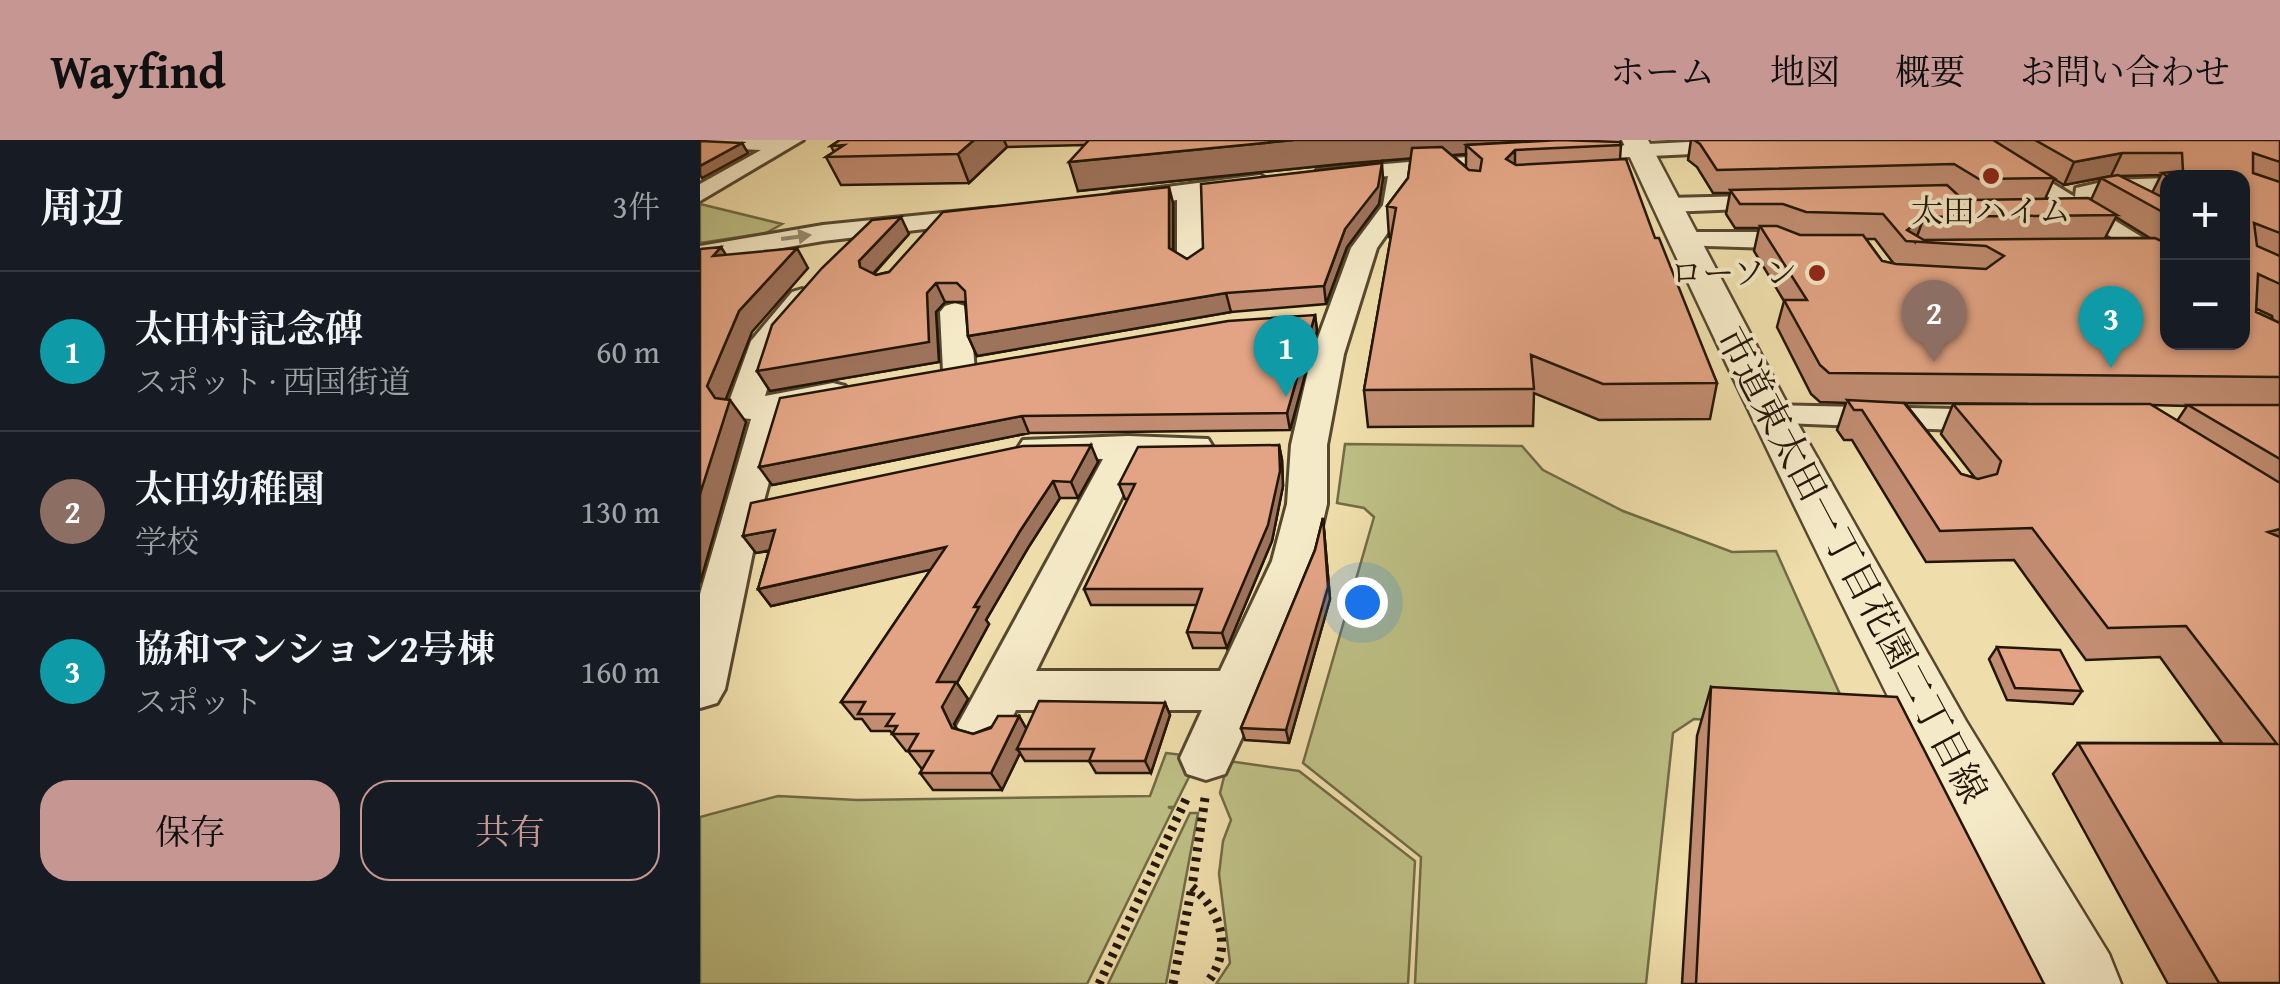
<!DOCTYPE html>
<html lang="ja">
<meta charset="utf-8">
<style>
body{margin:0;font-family:"Gentium Book Plus","Noto Serif JP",serif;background:#20242c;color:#f1f3f6}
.controls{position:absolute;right:30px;top:30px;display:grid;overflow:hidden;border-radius:20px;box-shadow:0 2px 8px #0004}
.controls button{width:90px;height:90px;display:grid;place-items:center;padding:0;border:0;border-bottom:2px solid #363941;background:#171b24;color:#f1f3f6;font:50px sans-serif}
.you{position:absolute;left:662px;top:462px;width:35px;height:35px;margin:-25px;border:8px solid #fff;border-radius:50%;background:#1a73e8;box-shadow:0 0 0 15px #1a73e833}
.badge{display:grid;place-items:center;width:65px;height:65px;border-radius:50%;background:#c59692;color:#fff;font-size:32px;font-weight:700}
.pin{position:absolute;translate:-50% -82px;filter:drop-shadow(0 2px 5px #0008)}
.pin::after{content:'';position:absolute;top:52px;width:35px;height:30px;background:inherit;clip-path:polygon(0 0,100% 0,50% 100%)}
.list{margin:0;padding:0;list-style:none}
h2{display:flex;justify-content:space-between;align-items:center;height:130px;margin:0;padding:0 40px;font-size:42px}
h2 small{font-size:32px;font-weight:400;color:#9ea1a6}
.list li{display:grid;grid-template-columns:65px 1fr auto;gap:30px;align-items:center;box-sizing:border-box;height:160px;padding:0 40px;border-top:2px solid #363941}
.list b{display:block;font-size:38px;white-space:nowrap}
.list p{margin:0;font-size:32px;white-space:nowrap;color:#9ea1a6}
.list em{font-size:32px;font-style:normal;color:#9ea1a6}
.actions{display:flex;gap:20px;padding:30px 40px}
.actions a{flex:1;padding:22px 0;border:2px solid #c59692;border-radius:30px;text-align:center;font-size:35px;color:#c59692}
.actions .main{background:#c59692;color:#111}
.map{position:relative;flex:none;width:1580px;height:844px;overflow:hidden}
header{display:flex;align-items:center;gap:60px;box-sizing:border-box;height:140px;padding:0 50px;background:#c59692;color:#111}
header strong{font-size:48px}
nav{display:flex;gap:55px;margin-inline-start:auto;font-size:35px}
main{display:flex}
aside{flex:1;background:#171b24}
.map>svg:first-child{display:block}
</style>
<header>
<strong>Wayfind</strong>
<nav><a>ホーム</a><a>地図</a><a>概要</a><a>お問い合わせ</a></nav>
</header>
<main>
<aside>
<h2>周辺<small>3件</small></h2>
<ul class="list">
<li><span class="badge" style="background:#0f9aa8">1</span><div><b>太田村記念碑</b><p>スポット · 西国街道</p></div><em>60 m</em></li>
<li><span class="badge" style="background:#8d6e63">2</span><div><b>太田幼稚園</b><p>学校</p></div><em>130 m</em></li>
<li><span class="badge" style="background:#0f9aa8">3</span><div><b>協和マンション2号棟</b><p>スポット</p></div><em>160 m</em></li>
</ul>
<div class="actions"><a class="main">保存</a><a>共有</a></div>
</aside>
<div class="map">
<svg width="1580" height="844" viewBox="0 0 1580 844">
<rect width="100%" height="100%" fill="#efdeab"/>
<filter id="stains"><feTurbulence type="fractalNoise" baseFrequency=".002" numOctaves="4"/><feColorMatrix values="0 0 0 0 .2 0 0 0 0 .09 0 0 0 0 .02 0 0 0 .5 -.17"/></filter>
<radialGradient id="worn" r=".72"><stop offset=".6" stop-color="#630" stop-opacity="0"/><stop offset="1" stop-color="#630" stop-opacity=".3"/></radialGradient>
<path fill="#bec085" stroke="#706b46" stroke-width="2.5" d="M0,64L82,84L66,93L0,103Z
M645,304L822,306L843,330L923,371L1032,412L1076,411L1155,588L994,579L973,593L946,844H715L721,717L603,623L674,377L664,368L637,363Z
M466,613L499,617L474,667H468L473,669L387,844H0V677L78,656L157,660L450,656Z
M528,621L599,631L715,721L708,844H516L530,823L519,734L523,701L531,680L520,653Z
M490,673H498L466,844H408Z"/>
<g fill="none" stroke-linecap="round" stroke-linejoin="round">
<g stroke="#56482f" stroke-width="6">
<path id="minor" d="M0,0H103L0,61V44L61,10L0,7Z
M1028,0H1164L1154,6L869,20L710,34L707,65L677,108L644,214L627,305V364L614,421L564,550L525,634L506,640L487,634L480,618L502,570H316L301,601L283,607L265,601L257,586L403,319L323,316L318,308L323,300L428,296L508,299L513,307L508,315L441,318L336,531H520L572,421L587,364L591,305L612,214L651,108L683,65L688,36L625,42L617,40L614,35L617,30L869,8Z
M1258,0H1282L1375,57L1376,48L1411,40L1468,38V52L1378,58L1468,113V133Z
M560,35L571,42L568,47L501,56L503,126L490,134L477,126V60L412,68L400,61L412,54Z
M1087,55L1095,57L1099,62L1095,67L968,72L956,65L968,58Z
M292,68L304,75L301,80L123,101L0,122V106L123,85Z
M984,92H1077L1118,103L1122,109L1118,115L1094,117L1072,108L975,105L971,100L975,95Z
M102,149L112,152L116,158L81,203L65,256L133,243L145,246L150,253L145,260L88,272L62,368L25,549L17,563L0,568V454L51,279L31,277L26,270L51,201L92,152Z
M255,163L265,166L270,172L275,231L270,238H248L243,231L240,172L245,166Z
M1071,265L1305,270L1317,274L1323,281L1317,288L1305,292L1059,282L1054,275L1059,268Z"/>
</g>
<g stroke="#56482f" stroke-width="5">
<path id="tertiary" d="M922,0H948L1093,275L1266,581L1409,814L1421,844H1334C1190,566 1053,285 922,0Z"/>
</g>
<path stroke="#231606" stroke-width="9" stroke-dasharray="4 6" stroke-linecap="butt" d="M505,658L492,747C523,772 533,812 506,844
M399,844L488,655
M473,844L492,747"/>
<use href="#minor" fill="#f5eac8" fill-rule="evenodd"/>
<use href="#tertiary" fill="#f5eac8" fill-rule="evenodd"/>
</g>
<path fill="#c28d72" stroke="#231606" stroke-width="2.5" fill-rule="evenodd" d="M140,0H895L896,2L921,5L920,19L1017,243L1010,279L899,280L834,253L833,286L668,287L664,250L691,97H689L687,66L708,38L711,18L641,24L378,51L384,5L307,7L269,43L141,45L126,17L134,12L131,6ZM766,14V27L752,15Z
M991,0H1580V844H1468L1353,634L1378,603H1522L1460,517L1386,520L1314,420L1226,422L1152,300H1144L1137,290L1146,263L1120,262L1111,254L1077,187L1084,161L1054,111L1059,88H1035L1026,74L1030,53H1013L997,27L988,20ZM1461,35L1452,53L1419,36ZM1411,36L1401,38L1391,60L1345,59L1354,39L1364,45ZM1468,38H1542L1468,202ZM1416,77L1450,98H1405ZM1166,99H1175L1194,124L1182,121ZM1557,169L1572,176L1573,180L1556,172ZM1205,263L1328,264H1253L1241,294L1275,338L1261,334ZM1451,265L1487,266L1477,281Z
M683,39L679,64L647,107L626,164L531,172L277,216L268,196L265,162H245L236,172L239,222L70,251L57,231L209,94L174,134L176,135L473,63V111L487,119Z
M615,175L617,191L590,290L329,293L72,345Z
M579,305L582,320L583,346L572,401L527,508H493L487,492L497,465H391L384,449L428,359H425L419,344Z
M398,322L378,358H360L328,408L286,480L289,484L257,543L268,559L254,584L256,589L273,594L319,576L326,589L465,563L470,575L451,633H396L389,621H325L320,613L302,650H233L220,633L223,628H221L208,611H206L190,591H171L162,579H155L141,562L231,429L71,466L58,449L69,411L56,413L43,396Z
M623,378L630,459L589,603L545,600L541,588L615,410Z
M1297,507L1382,551L1373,564L1307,560L1289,519Z
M1011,547L1344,844H982L997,596Z"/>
<path fill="#9e735c" stroke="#231606" stroke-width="2.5" d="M274,0H304L307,7L269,43L258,14Z
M594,0H859L766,5V14L641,24L378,51L369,22Z
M42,3L48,13L2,38L0,35V26Z
M815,10V38L806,19Z
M1422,13L1411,36L1364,45L1374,22Z
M682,23L683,39L679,64L647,107L626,164L624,146L645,89Z
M469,47L473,63V126L469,108Z
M201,77L209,94L168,139L160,127L159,121Z
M1224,77L1215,102L1207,90Z
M21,107L33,126L13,116Z
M97,108L108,128L52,192L22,269L30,260L46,282L0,443V355L7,246L39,171Z
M236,143L245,162L236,172L239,222L70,251L57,231L227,153Z
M526,153L531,172L277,216L268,196Z
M615,175L617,191L590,290L587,273Z
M322,276L329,293L72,345L59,327Z
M391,305L398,322L378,358L371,342Z
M579,305L582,320L583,346L572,401L527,508L522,493Z
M353,341L360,358L328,408L286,480L289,484L257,543L268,559L254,584L264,605L252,588L242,567L237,542L274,467L320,391Z
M623,378L630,459L589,603L586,590Z
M1580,389V412L1568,392Z
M75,390L88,407L56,413L43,396Z
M246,407L256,424L71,466L58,449Z
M465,563L470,575L451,633L445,621Z
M319,576L329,593L317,609L320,613L302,650L291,633Z"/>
<path fill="#e2a484" stroke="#231606" stroke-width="2.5" d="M140,0H274L258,14L126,17L144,5L131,6Z
M389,0H594L369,22Z
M860,0L920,2L921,5L815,10L806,19L816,25L926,19L955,98H959L1017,243L903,244L831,215L834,249L664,250L696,68L687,66L708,38L712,8L742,7L769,30L780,31L782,19L766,5Z
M994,0H1293L1354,38L1279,39L1254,24L1017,30L1000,4Z
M1335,0H1580V22L1553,13V33L1580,42V93L1554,83L1557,106L1580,116V144L1558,134L1556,172L1580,183V237L1129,233L1120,225L1084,160H1107L1060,86H1077L1100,95H1163L1182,121L1196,124L1286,129L1304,116L1286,106L1206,101L1183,74L1106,72L1083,64H1040L1030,50L1247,45L1260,57L1272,60L1388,58L1417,75L1224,77L1207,90L1224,100L1455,98L1468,104V202H1542V38H1470L1462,33L1483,31L1482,13H1422L1374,22Z
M0,1L42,3L0,26Z
M682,23L678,47L645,89L624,146L526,153L268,196L265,151L257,143H236L227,153L229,202L57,231L72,185L122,128L172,80L201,77L159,121L160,127L176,135L189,132L243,72L469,47V108L487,119L503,108L501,44Z
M1418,35L1468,60V75L1401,38Z
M21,107L13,116L97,108L39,171L7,246L15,258L30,260L0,354V109Z
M615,175L587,273L322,276L59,327L80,258L528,181Z
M1147,260L1204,263L1261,334L1278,339L1297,334L1301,321L1253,264H1450L1580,343V389L1568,392L1580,397V843H1519L1378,603L1577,604L1486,486L1408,488L1332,388L1240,391L1162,270H1154Z
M1488,265H1580V319Z
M391,305L371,342L353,341L320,391L274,467H279L237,542H256L242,567L252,588L273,594L291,588L298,576H319L291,633H220L233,611H208L218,594H192L197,586H186L194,574H158L165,562H141L246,407L58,449L75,390L43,396L51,363L323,306Z
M579,305L580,331L568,385L522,493L487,492L502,449H384L435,344H419L438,307Z
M623,378L628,447L586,590L541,588L615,410Z
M1297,507L1360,510L1382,551L1315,548Z
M1011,547L1197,557L1344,844H996Z
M339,561L465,563L445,621H389L394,609H317Z"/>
<defs><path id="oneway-solid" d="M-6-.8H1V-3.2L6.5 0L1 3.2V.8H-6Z" transform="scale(2.5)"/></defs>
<use fill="#968b71" href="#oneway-solid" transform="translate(96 97) rotate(-8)"/>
<g fill="#8f2418" stroke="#f5eac8" stroke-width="4">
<circle cx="1291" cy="36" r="10"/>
<circle cx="1117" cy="133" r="10"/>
</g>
<g text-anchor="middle" stroke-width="8" stroke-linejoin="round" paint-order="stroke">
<g font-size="32" fill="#231606" stroke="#f5eac8">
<text x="1291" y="82">太田ハイム</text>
<text x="1097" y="144" text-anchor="end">ローソン</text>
</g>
<g font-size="38" fill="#231606" stroke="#f5eac8">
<text transform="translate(1152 425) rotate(62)" y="13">市道東太田一丁目花園二丁目線</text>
</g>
</g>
<rect width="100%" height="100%" filter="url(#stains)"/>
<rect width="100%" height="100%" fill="url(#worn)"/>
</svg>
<div class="controls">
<button>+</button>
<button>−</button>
</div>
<div class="you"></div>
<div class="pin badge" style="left:586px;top:257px;background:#0f9aa8">1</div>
<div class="pin badge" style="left:1234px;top:222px;background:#8d6e63">2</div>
<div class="pin badge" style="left:1411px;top:228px;background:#0f9aa8">3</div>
</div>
</main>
